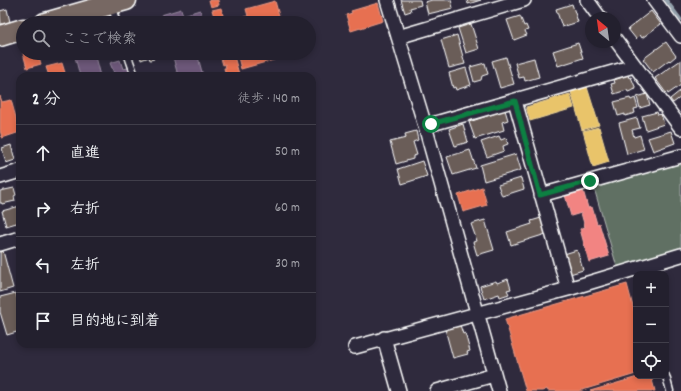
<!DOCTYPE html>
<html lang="ja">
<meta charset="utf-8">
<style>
body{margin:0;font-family:Dekko,"Klee One",sans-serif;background:#2b2836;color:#f1f3f6}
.controls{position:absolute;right:12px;bottom:12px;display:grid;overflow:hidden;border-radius:8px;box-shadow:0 2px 6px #0003}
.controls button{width:36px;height:36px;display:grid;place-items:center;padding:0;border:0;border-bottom:1px solid #403e4a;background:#23202e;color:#f1f3f6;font:20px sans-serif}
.compass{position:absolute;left:585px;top:12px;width:36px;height:36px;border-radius:50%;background:#23202e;box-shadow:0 2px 6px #0003;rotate:331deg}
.stop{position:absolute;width:12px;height:12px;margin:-9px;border:3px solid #0b8043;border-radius:50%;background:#fff}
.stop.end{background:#0b8043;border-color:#fff;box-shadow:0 1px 4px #0008}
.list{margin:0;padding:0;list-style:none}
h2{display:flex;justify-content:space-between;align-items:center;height:52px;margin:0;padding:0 16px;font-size:17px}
h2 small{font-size:13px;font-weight:400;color:#a3a3aa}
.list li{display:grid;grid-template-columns:26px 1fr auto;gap:12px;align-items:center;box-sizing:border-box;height:56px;padding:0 16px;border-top:1px solid #403e4a}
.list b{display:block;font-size:15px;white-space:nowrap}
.list em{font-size:13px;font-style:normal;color:#a3a3aa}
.icon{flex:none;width:22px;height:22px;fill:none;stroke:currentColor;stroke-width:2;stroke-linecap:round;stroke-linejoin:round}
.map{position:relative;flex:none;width:681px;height:391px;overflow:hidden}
.search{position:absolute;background:#23202e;box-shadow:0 2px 6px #0003;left:16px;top:16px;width:300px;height:44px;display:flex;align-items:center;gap:10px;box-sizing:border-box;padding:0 14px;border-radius:22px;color:#a3a3aa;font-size:15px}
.panel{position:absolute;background:#23202e;box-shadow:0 2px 6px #0003;left:16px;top:72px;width:300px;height:276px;border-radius:12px}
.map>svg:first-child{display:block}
</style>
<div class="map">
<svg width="681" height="391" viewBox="0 0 681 391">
<rect width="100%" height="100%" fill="#2f2a3d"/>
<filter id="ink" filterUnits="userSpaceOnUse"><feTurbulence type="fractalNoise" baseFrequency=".025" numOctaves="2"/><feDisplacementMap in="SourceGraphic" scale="8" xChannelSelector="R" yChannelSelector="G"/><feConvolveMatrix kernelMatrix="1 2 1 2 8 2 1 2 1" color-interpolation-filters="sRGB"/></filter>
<g filter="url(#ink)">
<path fill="#616f64" stroke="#b0b7b2" d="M681,162V248L617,267L594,188Z"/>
<path fill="#e9c46a" stroke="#f0d697" d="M587,87L599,125L582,130L571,92Z
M570,94L574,108L530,121L526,107Z
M599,127L609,162L593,167L583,131Z"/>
<path fill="#e76f51" stroke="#ee9a85" d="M209,0H218L219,5L211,7Z
M275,1L281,23H229V22L248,16L246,9Z
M378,3L383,21L351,31L346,15L352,13L351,11Z
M221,8L225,23H216L212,10Z
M108,18L110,23H97V21Z
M23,53H41L42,56L39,57L41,64L27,68Z
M106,53H118L119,54L107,57Z
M226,53H233L239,74L232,76H226L224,68H226L225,64L223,65L220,55Z
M237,53H295V54L241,69Z
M62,63L66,76H49L46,67Z
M0,96L2,102L11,100L20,132L2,138L0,130Z
M482,187L487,205L463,212L458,195Z
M627,284L636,318V374L579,391H548L547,389L542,391H526L505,319Z
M641,376H651L655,391H590Z"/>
<path fill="#6d597a" stroke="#998ba2" d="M181,9L183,15L200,10L204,23H163L161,15Z
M74,53H94L100,76H80Z
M172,53H197L203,76H178Z
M120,60L123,69L128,68L130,76H116L115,73H114L110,63Z"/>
<path fill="#f28482" stroke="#f6a9a8" d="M583,190L588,208L592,207L597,224L599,223L609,256L589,262L580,229L585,227L581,213L571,216L565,195Z"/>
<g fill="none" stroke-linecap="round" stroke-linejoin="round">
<path stroke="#93a1ac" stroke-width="3.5" d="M666,0L681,20"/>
</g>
<path fill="#6b5d59" stroke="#fff" d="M401,0H420L421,5L410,8L411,11L405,13Z
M432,0H451L453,8L428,14L425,2Z
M467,0H481L468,4Z
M572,4L578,22L562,27L556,9Z
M7,9L10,22L1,25L0,11Z
M651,11L661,24L642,38L640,35L636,39L628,29Z
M520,16L524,26L526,25L528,30L525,31L527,35L514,40L507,20Z
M142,20L143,23H132L131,22Z
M471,24L479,49L466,53L458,28Z
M457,35L465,64L449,68L441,40Z
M666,42L676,56L670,61L669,60L653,72L643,59Z
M578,43L583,58L558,66L553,51Z
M140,53H159V55L153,57L154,59L150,60L149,57L141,60Z
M506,57L514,84L500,88L492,61Z
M534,58L539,77L525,81L524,77L519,78L515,63Z
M681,60V85L668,94L667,92L666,93L655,78Z
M485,63L488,74L482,76L481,80L474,82L470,67Z
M466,68L471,85L456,90L455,87L453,88L449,73Z
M628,75L629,78L631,77L636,89L628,92L627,90L614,94L611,84L615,83L614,80Z
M680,91L681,97L673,103L670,99Z
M647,94L650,105L640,108L637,97Z
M630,98L631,100L635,98L638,108L634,109L635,113L625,116V114L618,116L614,102Z
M505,110L508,120L502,122L504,130L475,139L469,122Z
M657,112L658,115L661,114L664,124L646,130L642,116Z
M637,118L640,128L632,130L634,137L640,135L644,149L627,154L619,123Z
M463,124L468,142L455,146L449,129Z
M416,131L418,140L413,142L417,155L413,156V159L396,164L390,142L406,138L405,134Z
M671,131L675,143L653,151L648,138Z
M499,136L501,140L506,138L508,144L503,146L504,151L487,157L481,142Z
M11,145L15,160L6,163L2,148Z
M470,150L476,168L453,175L447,157Z
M516,154L521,170L484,181L480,165Z
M422,161L427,176L402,184L398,169Z
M521,178L524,189L502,196L498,185Z
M14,188L16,195L14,196L15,201L2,204V203H0V191Z
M20,206V222L6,226L2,211Z
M541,218L546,234L511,245L507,232L532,224L531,221Z
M485,220L494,250L477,255L473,242L477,241L471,224Z
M577,250L583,270L570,274L564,254Z
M3,251L13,288L0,292V252Z
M508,279L511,289L507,290L509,294L500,297L499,294L484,299L480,286L496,281L497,283Z
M16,293L20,308V331L7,335L0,312V297Z
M460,325L463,334L465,333L470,351L467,352L468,354L453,358L445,329Z"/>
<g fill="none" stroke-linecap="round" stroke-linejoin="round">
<g stroke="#fff" stroke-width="9">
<path id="lane" d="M112,8L117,23
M127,53L135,76
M666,376L670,391"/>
</g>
<g stroke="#fff" stroke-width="16">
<path id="street" d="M387,0L425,126L499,391
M587,0L600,18
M654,0L681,36
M398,37L524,0
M615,39L681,128
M515,101L568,289
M425,126L634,66
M0,177L20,171
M541,195L681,156
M0,244L20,238
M384,338L399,391
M355,347L568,289L681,255
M437,391L494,375"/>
</g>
<g stroke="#fff" stroke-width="23">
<path id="primary" d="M45,23L126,0
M0,36L23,29"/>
</g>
<use href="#lane" stroke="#2f2a3d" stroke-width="6"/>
<use href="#street" stroke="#2f2a3d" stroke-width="13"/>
<use href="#primary" stroke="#776864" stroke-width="20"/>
</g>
</g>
<g fill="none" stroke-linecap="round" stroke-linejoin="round" filter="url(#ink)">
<path stroke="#0b8043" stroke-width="5" d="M431,124L515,101L540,195L590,181"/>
</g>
</svg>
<div class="controls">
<button>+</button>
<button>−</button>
<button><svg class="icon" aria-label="locate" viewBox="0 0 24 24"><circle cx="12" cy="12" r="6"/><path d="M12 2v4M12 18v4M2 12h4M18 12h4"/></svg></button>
</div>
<svg class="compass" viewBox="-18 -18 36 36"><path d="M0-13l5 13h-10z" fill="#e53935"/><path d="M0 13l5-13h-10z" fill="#a3a3aa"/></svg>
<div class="stop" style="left:431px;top:124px"></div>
<div class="stop end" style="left:590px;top:181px"></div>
<div class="search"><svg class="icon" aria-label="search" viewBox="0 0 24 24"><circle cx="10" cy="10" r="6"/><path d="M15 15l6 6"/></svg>ここで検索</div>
<section class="panel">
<h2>2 分<small>徒歩 · 140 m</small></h2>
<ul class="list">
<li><svg class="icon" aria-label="ahead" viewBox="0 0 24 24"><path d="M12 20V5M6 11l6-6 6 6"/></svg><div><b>直進</b></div><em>50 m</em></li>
<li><svg class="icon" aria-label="right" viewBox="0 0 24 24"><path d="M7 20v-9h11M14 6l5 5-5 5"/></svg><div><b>右折</b></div><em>60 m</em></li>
<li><svg class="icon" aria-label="left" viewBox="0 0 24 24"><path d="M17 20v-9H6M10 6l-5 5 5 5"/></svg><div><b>左折</b></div><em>30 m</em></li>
<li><svg class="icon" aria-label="arrive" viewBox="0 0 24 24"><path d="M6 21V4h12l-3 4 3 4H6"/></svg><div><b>目的地に到着</b></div></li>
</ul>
</section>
</div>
